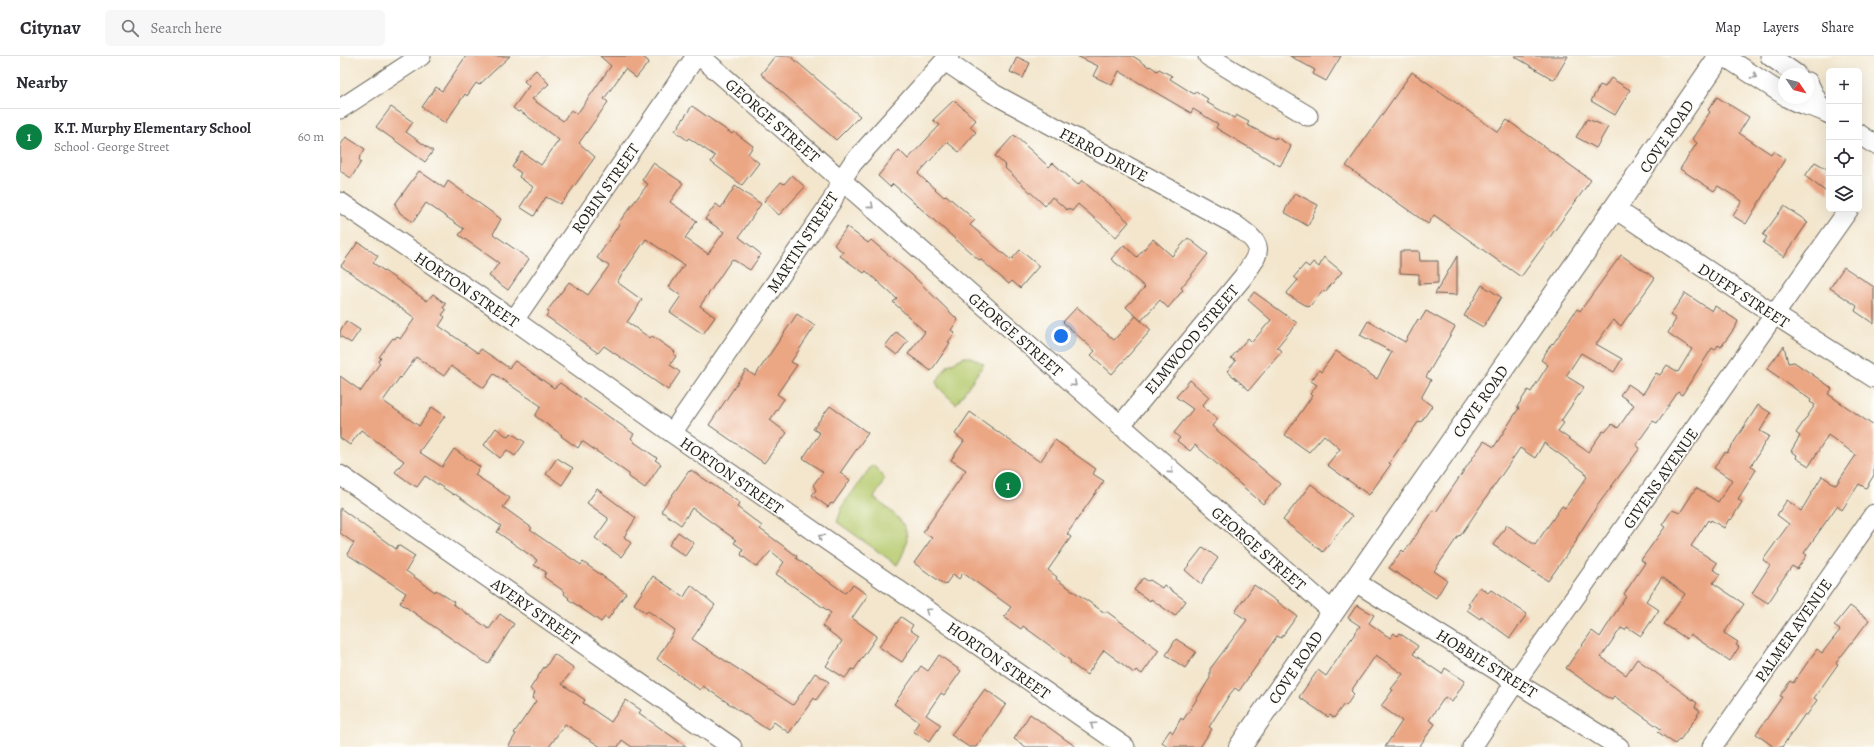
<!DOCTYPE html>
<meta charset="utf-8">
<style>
body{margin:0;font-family:Alegreya,serif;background:#f7f7f7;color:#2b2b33}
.controls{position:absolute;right:12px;top:12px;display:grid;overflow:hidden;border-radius:6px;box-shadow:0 4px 16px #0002}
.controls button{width:36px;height:36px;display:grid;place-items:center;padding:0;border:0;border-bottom:1px solid #e1e1e2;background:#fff;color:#2b2b33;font:20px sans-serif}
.compass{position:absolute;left:1438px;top:12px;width:36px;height:36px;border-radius:50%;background:#fff;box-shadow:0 4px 16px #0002;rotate:125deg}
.you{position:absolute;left:721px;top:280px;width:14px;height:14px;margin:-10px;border:3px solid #fff;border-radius:50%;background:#1a73e8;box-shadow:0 0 0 6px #1a73e833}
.badge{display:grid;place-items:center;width:26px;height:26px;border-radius:50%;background:#0b8043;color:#fff;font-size:13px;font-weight:700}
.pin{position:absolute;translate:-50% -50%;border:2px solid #fff;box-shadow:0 1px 4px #0006}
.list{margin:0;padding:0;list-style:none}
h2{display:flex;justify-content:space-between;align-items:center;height:52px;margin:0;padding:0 16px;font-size:17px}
h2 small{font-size:13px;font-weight:400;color:#7c7c81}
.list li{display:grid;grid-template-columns:26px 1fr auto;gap:12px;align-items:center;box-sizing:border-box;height:56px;padding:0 16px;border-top:1px solid #e1e1e2}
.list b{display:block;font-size:15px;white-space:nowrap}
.list p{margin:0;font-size:13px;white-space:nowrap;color:#7c7c81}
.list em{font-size:13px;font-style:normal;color:#7c7c81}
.icon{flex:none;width:22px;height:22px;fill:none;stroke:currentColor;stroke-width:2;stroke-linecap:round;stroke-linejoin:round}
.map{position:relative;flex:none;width:1534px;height:691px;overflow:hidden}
header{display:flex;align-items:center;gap:24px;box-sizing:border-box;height:56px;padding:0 20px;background:#fff;border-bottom:1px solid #e1e1e2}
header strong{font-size:19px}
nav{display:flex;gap:22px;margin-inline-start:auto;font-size:14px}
.search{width:280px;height:36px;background:#f7f7f7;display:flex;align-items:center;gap:10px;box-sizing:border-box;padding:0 14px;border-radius:6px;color:#7c7c81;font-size:15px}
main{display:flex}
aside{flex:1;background:#fff}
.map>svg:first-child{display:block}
</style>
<header>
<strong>Citynav</strong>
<div class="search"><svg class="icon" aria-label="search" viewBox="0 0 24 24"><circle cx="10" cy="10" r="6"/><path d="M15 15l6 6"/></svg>Search here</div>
<nav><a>Map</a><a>Layers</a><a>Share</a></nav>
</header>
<main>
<aside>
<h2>Nearby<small></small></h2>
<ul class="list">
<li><span class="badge">1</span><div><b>K.T. Murphy Elementary School</b><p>School · George Street</p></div><em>60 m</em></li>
</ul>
</aside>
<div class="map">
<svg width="1534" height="691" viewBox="0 0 1534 691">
<rect width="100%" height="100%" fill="#fdfcf7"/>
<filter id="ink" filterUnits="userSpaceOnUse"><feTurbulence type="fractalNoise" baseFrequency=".025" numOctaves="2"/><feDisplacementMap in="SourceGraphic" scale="8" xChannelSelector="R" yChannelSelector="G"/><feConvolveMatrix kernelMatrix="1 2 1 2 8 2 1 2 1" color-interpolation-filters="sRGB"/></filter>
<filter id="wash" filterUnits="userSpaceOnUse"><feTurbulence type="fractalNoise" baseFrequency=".012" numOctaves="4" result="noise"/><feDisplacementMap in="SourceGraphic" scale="16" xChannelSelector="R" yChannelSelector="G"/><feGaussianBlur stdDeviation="0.9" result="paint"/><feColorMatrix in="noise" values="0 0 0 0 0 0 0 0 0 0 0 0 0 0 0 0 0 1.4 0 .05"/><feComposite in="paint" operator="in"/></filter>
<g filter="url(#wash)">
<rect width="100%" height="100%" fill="#f3e6cd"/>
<path fill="#b6ca6e" stroke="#697345" d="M624,301H631L644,308L616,348L599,332L596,326L608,309Z
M532,409C550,423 544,424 534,442C561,463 579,473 557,509L497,466L503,449Z"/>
<g id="blocks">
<path fill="#eba684" d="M126,0H170L139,29L136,27L127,40L125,38L105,67L82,51L96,31L102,35Z
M260,0H302L309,6L296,22L285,13L264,43L268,46L239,87L255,101L225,143L220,148L206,141L194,160L180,151L193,131L179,121L181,117L172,111L182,96L201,109L219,84L180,55L178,56L173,52L189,30L184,25L196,14L209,28L192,43L223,65L231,54L237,58L271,10Z
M435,0H450L520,60L496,84L421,18Z
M737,0H793L809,11L810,10L817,15L819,13L832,20L830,23L854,38L856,35L868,43L866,46L894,62L896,59L909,66L907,69L935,83L936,81L951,90L949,95L940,110L876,72L878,68L853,53L851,57L779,15L772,29L753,20L758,10Z
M950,0H1001L986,25L973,18L975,14Z
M1174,0H1228L1214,24Z
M677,1L690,7L683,22L670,16Z
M1072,16L1158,76L1167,64L1251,124L1181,221L1094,159L1088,168L1006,110Z
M1271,22L1290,34L1275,59L1251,45L1260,29L1265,31Z
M1377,41L1409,61L1399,77L1431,98L1433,95L1445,103L1406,168L1393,160L1402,145L1378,130L1374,135L1340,113L1357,87L1352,83L1370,56L1368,54Z
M614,44L636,64L630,71L636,76L619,96L607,86L578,118L604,141L606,139L635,164L630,169L671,204L680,194L699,210L680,232L672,225L669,228L640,203L639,204L553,128L550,131L538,120L559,94L568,103L600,69L593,64Z
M352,50L392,78L394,76L413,90L408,98L419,107L402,129L371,106L375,100L349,82L347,84L335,75Z
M51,51L73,66L66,76L93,95L85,106L36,71Z
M1247,63L1268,71L1256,92L1236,81Z
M674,79L709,111L713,107L738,129L742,124L789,166L776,181L738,148L732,155L728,152L727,154L712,141L705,150L665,112L666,110L655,100Z
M6,81L25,93L19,103L21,106L11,122L0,115V90Z
M1475,106L1489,114V138L1465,120Z
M313,107L343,127L330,146L357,165L345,182L368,198L384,176L365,163L376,148L381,152L395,130L421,148L399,181L421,198L410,214L392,203L360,250L375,261L363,278L330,256L341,240L329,231L344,209L306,183L277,226L302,244L287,266L310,282L312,280L335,296L333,298L336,300L330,309L340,316L328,334L264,290L258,297L206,260L209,256L207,255L229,226L248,239L269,210L257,202L280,167L279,166L308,128L302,124Z
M79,115L104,132L108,125L161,163L153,178L189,203L168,234L149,220L159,207L119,179L124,173L86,147L73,166L60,157L55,148Z
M452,119L465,131L439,159L424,145L441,126L444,128Z
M955,137L978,149L968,170L944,156Z
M1444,150L1468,166L1444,201L1423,187L1427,181L1423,179Z
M507,171L528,187L531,184L571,218L618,264L611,274L615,277L608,286L610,287L591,315L568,298L585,276L553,246L557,243L526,215L524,217L500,200L503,196L494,189Z
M848,182L868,198L841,232L843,234L828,252L820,244L801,265L786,251L805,231L771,203L784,189L797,201L813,183L832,200Z
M18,186L38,200L33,207L87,245L93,238L106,248L103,252L106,254L102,259L105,261L99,270L138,297L141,293L169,312L175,305L214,332L220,327L294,378L291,382L294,385V386L317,402L315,404L321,408L305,432L289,421V418L242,385L238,392L221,380L222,379L195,360L201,350L154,318L144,332L111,310L104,320L76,301L61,322L60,321L43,345L79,370L92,351L105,360L79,396L102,411L114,393L140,411L135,419L170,442L163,451L192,472L190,474L241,509L243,506L286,537L268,563L265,561L261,566L228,543L229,542L224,538L225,536L204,521L206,516L194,509L197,504L157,476L161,470L115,438L114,439L85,420L77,431L70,427L55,416L64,405L21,374L10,389L0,382V320L21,335L40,307L38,306L41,302L39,301L53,282L55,283L57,280L60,283L75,262L1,210Z
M1060,195H1079L1080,205H1098V227L1079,228V218L1060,217Z
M1281,199L1315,222L1281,270L1273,264L1256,288L1282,303L1274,316L1241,297L1226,320L1244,331L1221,365L1224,367L1218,375L1248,396L1263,375L1265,376L1272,368L1278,372L1294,349L1280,339L1288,328L1303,338L1316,317L1320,319L1327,309L1338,316L1352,293L1328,277L1336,263L1330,259L1345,237L1372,255L1375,250L1398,265L1396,270L1381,291L1378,289L1375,294L1372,292L1342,339L1338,336L1317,367L1313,365L1296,389L1300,392L1257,450L1236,483L1237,484L1208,525L1153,489L1167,469L1195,489L1222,450L1225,452L1247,421L1245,419L1246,417L1204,387L1195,402L1180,392L1120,480L1119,479L1094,515L1107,524L1096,542L1049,512L1062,494L1064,496L1094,454L1096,456L1144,385L1154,391L1179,352L1177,351L1188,334L1191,336L1208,309L1201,304L1212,287L1213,288L1237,253L1240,255Z
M1117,200V239L1095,238Z
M984,201L1002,216L985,236L983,235L969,251L946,238L958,224L954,221L965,208L969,211L973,206L979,211Z
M1504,211L1534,231V268L1515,255L1517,250L1490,232Z
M1142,229L1161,241L1143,271L1124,260Z
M914,236L957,267L937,291L942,295L909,334L887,315L896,305L891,302L908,282L912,286L931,264L908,244Z
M737,251L774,284L796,260L811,274L772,318L751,299L755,295L723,266Z
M1086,255L1115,271L1086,321L1091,324L1081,342L1092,350L1081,366L1079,365L1049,407L1051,408L1029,439L987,409L1000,393L984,379L969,396L945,379L972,340L970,338L977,329L971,325L979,314L981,316L996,295L1037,323L1052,296L1020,279L1028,265L1065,286L1078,263L1080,265Z
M457,258L475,270L451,306L457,309L437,338L444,343L430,364L447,377L424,407L369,369L406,314L415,320Z
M6,265L20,274L11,287L0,280V275Z
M556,276L568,285L557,299L545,290Z
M1444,290L1448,307L1454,306L1489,330L1492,333L1488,338L1534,370V419L1526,432L1519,428L1502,454L1497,450L1464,497L1467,499L1457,513L1452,510L1437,531L1438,532L1428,547L1412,537L1430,509L1423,504L1449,468L1437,459L1447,444L1461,455L1482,420L1496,429L1516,399L1488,379L1469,410L1456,402L1457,399L1451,395L1460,380L1456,377L1475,349L1470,346L1471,344L1427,313Z
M850,324L869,341L862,350L878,363L872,370L940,428L923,448L855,389L850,395L837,385L840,382L834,377L853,353L836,341Z
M1418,349L1431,357L1420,375L1429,380L1411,410L1416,414L1398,443L1402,446L1391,464L1389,463L1384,472L1371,464L1370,466L1368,464L1351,490L1377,507L1373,513L1380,518L1373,527L1404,548L1384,577L1398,586L1396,589L1399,591L1390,605L1350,578L1347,583L1324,568L1345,538L1322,521L1306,545L1319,554L1301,580L1287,571L1285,574L1281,572L1261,601L1286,619L1297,603L1357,647L1355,651L1360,655L1357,659H1358L1340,684L1339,683L1335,688L1318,676L1321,673L1274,640L1272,644L1265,640L1226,612L1252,575L1260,581L1286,540L1284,538L1305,507L1301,504L1325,471L1322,469L1332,454L1340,457L1356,432L1378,446L1392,424L1374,412L1385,396L1387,397Z
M490,350L528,377L500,417L510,424L493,448L491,447L488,451L472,439L476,434L473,429L483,416L463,402L480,377L473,373Z
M630,356L700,406L715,384L756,413L753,418L764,425L727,478L731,481L708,514L717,521L716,523L765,557L766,555L819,594L802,618L796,614L794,617L764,594L747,619L730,607L731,605L683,570L681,573L664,561L671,551L623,517L619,523L613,518L605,529L574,507L592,482L583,476L626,414L611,404L624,385L615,378Z
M156,372L168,381L171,377L185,386L175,400L167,394L160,402L144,389Z
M217,402L233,412L222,429L206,418Z
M351,414L400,447L397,451L422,470L420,473L457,500L456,502L505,537L513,529L528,539L512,562L537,580L514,614L512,613L505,622L486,610L502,585L482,570L491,557L436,518L444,506L431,495L417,511L401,499L403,493L394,487L396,484L352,452L341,469L321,455L349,415L350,416Z
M971,428L1012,460L983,496L943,464Z
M257,433L296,462L284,481L291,487L281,501L255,482L268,464V462L247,447Z
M0,452L56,493L58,489L75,500L66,515L95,536L96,534L114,546L113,548L149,573L160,558L174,568L148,608L60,547L66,537L7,498L14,487L0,477Z
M338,476L354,487L345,500L329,489Z
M863,491L878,502L861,528L845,514Z
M313,520L344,541L351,529L375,549L352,583L453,649L475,617L489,626L476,644L474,642L449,677L434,666L428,674L363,630L360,634L317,603L335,574L308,555L306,557L294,548Z
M803,522L808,525L810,524L822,532L824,529L846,545L835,560L811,543L810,545L794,534Z
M914,529L957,560L941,582L937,580L899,635L895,632L890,638L869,671L872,673L860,691H825L826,689L822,686L830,674L833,677L841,662L843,664L853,649L870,622V613L907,564L895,556Z
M1140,531L1148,537L1151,534L1187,558L1170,582L1141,561L1140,563L1127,554L1130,549L1128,548Z
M1017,549L1034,559L1029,567L1050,582L1054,577L1057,580L1059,577L1078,590L1073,598L1102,618L1105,612L1125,625L1112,646L1105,641L1089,664L1095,668L1079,691H1045L1062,665L1041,650L1053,634L1051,633L1063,618L1036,599L1011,635L1014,638L1006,650L1004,648L994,662L990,659L988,661L959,641L978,614L986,620L1020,570L1008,562Z
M1510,550L1529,564L1496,607L1498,608L1474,642L1477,644L1467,659L1465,658L1442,691H1434L1416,678L1442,641L1440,640L1450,625L1453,627L1477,593L1482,597L1500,574L1494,570Z
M561,561L573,569L570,574L579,580L562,606L539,591Z
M836,583L856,596L845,612L826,599Z
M214,598L234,612L222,628L245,644L243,647L271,666L286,644L301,654L299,657L347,691H292L282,684L278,691H261L225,668L209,691H168L176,678L174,677L196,645L192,642L195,637L190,633L204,611L205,612Z
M599,599L621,615L604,639L601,637L586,659L601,669L589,686L573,675L579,666L554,648L581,610L588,615Z
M645,633L666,648L636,691H629L611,679Z
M690,658L700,665L736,691H686L674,683Z"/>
</g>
</g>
<g filter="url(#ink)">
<use href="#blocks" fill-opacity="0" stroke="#67635a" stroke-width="1"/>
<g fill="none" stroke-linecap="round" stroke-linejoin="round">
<g stroke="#67635a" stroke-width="21">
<path id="minor" d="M360,0L992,555
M868,0L968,60
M1384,0L1444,39
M1430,0L1456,18
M605,5L654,38L894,168C923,189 924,192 903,221L780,370
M1468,26L1481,53
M1448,42C1461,50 1476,50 1489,58
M0,53L81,0
M1519,78L1534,88
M0,146L174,264L332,377L785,691
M1275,153L1435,259L1534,322
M174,264L356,0
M332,377L492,145L501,125L512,108L609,0
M0,419L392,691
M1014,525L1279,691
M1132,691L1176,625L1509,153
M1372,691L1534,458"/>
</g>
<g stroke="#67635a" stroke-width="24">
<path id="secondary" d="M900,691C1058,459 1222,231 1380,0"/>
</g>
<use href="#minor" stroke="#fff" stroke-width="19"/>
<use href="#secondary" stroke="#fff" stroke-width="22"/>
</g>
<defs><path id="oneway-chevron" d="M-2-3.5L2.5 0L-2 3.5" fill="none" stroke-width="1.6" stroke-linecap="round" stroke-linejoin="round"/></defs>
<g stroke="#999">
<use href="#oneway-chevron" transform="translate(1414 20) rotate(33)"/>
<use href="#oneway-chevron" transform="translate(531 150) rotate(41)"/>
<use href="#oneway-chevron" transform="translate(734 328) rotate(42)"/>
<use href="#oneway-chevron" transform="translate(831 415) rotate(41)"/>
<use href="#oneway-chevron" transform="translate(481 481) rotate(-145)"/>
<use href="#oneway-chevron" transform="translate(588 555) rotate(-145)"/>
<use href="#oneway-chevron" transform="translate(753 669) rotate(-145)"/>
</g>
</g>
<g text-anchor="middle" stroke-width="3.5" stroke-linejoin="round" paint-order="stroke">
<g font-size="16" fill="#1c1c1c" stroke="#fdfcf7">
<text transform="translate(433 64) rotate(41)" y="6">GEORGE STREET</text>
<text transform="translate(1326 80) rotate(-56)" y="6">COVE ROAD</text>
<text transform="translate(764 98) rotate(28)" y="6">FERRO DRIVE</text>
<text transform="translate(265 132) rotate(-55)" y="6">ROBIN STREET</text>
<text transform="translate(462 186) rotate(-57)" y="6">MARTIN STREET</text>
<text transform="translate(127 233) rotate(34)" y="6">HORTON STREET</text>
<text transform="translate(1404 239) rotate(33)" y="6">DUFFY STREET</text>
<text transform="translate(676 278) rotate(41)" y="6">GEORGE STREET</text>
<text transform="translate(851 283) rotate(-50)" y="6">ELMWOOD STREET</text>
<text transform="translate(1140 345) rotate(-55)" y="6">COVE ROAD</text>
<text transform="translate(392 419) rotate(35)" y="6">HORTON STREET</text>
<text transform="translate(1320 422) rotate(-55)" y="6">GIVENS AVENUE</text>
<text transform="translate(919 492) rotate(41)" y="6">GEORGE STREET</text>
<text transform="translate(196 555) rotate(35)" y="6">AVERY STREET</text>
<text transform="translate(1453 574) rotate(-55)" y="6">PALMER AVENUE</text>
<text transform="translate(659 604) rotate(35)" y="6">HORTON STREET</text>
<text transform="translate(1147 607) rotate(32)" y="6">HOBBIE STREET</text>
<text transform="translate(955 611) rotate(-56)" y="6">COVE ROAD</text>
</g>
</g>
</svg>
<div class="controls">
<button>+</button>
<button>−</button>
<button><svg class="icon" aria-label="locate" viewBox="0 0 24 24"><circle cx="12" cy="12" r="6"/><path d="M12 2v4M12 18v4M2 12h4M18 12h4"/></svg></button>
<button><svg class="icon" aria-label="layers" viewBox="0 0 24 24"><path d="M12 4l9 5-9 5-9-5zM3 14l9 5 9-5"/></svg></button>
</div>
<svg class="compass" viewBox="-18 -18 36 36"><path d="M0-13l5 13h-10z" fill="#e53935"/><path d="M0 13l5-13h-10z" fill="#7c7c81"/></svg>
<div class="you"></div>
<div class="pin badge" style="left:668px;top:429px">1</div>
</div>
</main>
